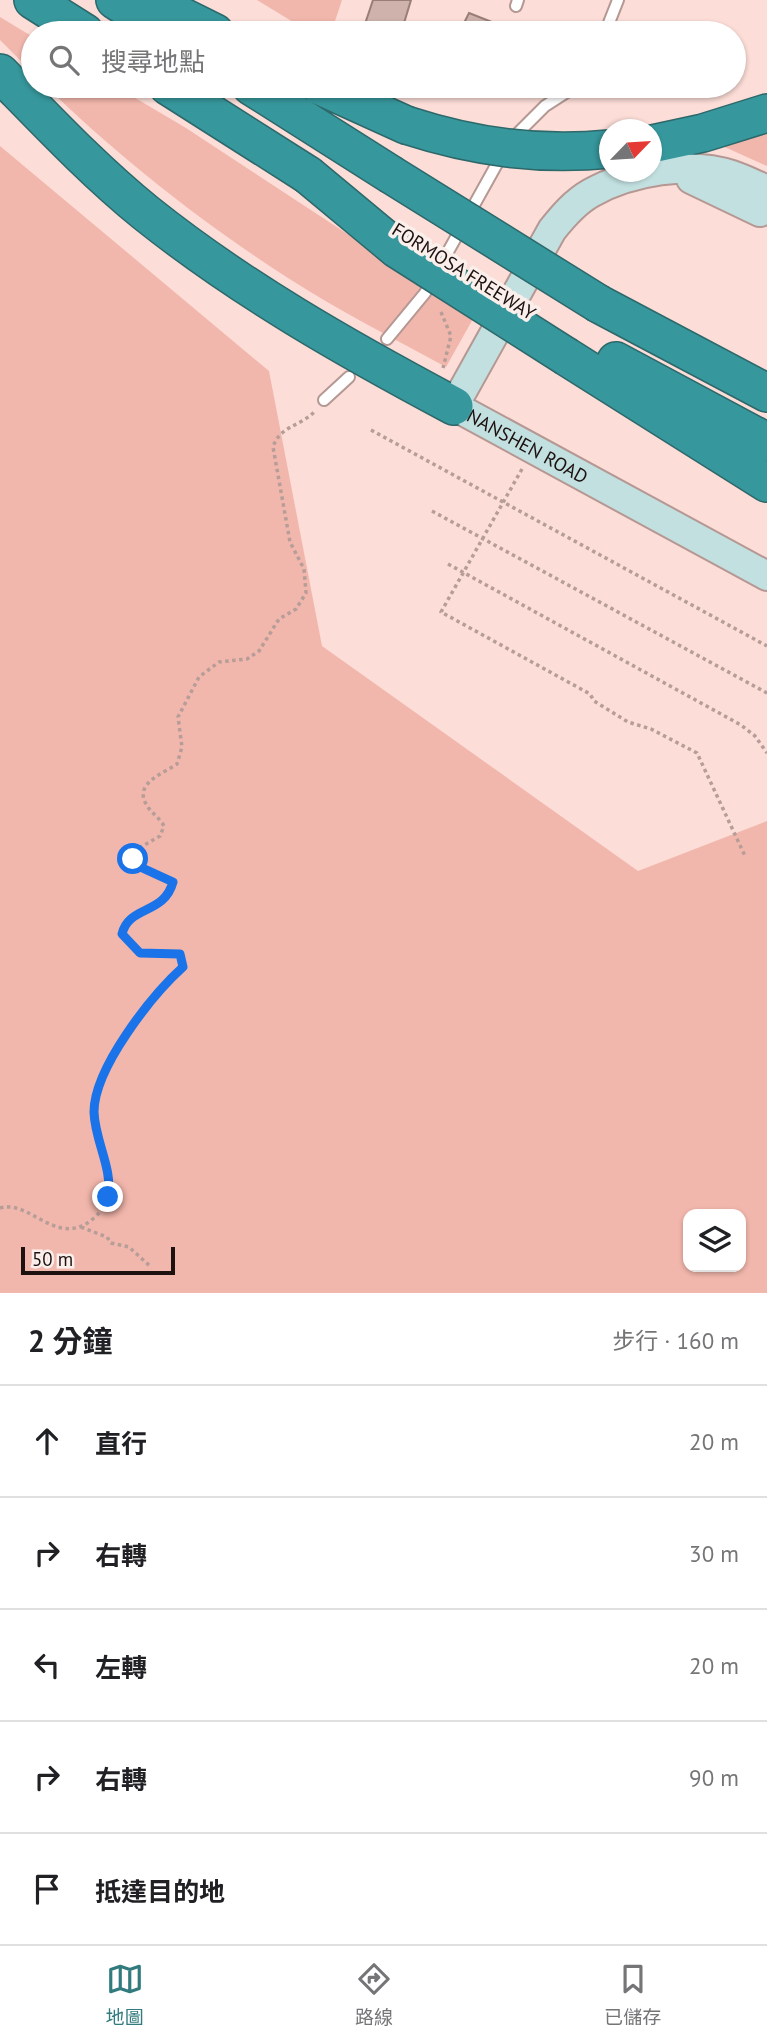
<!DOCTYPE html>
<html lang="zh-TW">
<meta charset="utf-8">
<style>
body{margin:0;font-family:"PT Sans","Noto Sans TC",sans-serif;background:#f2f2f2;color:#202124}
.controls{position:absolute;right:21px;bottom:21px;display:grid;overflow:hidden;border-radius:14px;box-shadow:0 2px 5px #0004}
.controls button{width:63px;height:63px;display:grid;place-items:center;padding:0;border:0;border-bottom:2px solid #e0e0e0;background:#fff;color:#202124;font:35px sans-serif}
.compass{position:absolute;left:599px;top:119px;width:63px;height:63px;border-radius:50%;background:#fff;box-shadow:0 2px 5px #0004;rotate:65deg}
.scale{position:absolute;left:21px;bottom:18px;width:154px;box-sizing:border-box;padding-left:7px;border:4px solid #1d1210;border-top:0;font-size:19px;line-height:24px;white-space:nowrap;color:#1d1210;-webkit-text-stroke:5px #fbefec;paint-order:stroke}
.stop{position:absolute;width:21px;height:21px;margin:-16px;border:5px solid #1a73e8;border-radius:50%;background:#fff}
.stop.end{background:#1a73e8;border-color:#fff;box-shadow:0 2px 7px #0008}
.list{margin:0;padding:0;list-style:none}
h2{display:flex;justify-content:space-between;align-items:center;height:91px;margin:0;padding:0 28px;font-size:30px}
h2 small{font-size:23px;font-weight:400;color:#757577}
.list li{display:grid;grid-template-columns:46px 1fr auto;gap:21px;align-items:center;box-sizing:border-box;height:112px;padding:0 28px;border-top:2px solid #e0e0e0}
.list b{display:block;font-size:26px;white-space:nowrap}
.list em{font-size:23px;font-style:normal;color:#757577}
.icon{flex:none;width:38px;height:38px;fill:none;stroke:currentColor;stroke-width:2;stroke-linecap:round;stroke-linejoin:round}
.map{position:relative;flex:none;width:767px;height:1293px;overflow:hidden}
.search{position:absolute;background:#fff;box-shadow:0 2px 5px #0004;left:21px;right:21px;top:21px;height:77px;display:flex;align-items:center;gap:18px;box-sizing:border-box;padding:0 24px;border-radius:38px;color:#757577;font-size:26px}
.sheet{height:651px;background:#fff}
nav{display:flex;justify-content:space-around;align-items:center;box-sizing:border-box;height:98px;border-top:2px solid #e0e0e0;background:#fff;font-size:19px;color:#757577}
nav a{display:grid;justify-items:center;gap:4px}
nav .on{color:#317b7e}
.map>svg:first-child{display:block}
</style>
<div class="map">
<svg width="767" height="1293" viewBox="0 0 767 1293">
<rect width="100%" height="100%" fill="#fcddd7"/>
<path fill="#f2b7ac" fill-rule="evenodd" d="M257,0H342L331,33H311Z
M0,17L33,37V73L0,40Z
M46,86H115L186,128L474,317L446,367C393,338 339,311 288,278C204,224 117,156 46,86Z
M767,126V166L718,144Z
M0,146L269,371L322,646L638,871L767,821V1293H0ZM688,1214H741V1267H688Z"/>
<path fill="#cfb2ac" stroke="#997d78" stroke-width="2" d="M373,0H411L401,33H362Z
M469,13L507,28L504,33H459Z"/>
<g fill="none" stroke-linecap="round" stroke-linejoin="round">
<g stroke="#b59893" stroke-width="14">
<path id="service" d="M516,6L518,0
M605,33L618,0
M512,139L545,106L576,86
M387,339L425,293L503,153
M324,400L349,377"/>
</g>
<g stroke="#b59893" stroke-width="32">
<g id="secondary">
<path d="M691,179L760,212"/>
<path id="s1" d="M767,190C756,185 744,179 732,175C690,161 630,171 591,193C575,202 563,216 552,230L454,406L767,576"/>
</g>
</g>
<g stroke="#2d686b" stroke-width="40">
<path id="motorway" d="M33,0L85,33
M115,0L167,33
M149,0L215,33
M0,73C47,121 94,171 146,213C241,289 347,349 454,406
M168,86L308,175
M251,86L390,174
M320,86L406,125
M652,144L703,133L767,113
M599,304L767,393
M567,357L767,483
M616,361L767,442"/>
</g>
<path stroke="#b69d98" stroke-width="3.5" stroke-dasharray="3.5 3.5" stroke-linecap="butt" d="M441,312L451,336L443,368
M371,430L767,646
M522,469L441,612L590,694L594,701L628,722L651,729L697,753L745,856
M432,511L767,693
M448,564L741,725L755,736L767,753
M0,1208C31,1199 57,1250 94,1218C132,1185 82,1130 99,1086C114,1048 141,1015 166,983C171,978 177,974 182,968C186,963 183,959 180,954L140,953L122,934C129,905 164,915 173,882L138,866L133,859L136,850L160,836L164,826C159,817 150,812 146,804C134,783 164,773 177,764L182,747L178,717L199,677L219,662L247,659L259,651L279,619L296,609L306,593L304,569L290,542L273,447C280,425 301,427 316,410
M81,1227L107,1237L111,1243L129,1247L151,1267"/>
<use href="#service" stroke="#fff" stroke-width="10"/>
<use href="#secondary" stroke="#c3e0e1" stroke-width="28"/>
<use href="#motorway" stroke="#36979c" stroke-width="37"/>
<g stroke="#2d686b" stroke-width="40" stroke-linecap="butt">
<path id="motorway-bridge" d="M406,125C474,147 539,156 610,149
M390,174L599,304
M308,175L397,249L567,357"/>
</g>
<use href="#motorway-bridge" stroke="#36979c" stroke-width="37"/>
</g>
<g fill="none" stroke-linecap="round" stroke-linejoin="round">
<path stroke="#1a73e8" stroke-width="9" d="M108,1197C113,1168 95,1142 94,1112C94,1068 152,995 183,967L180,954L140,953L122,934C129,905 164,915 173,882L138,866L133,859"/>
</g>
<g text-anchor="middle" stroke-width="7" stroke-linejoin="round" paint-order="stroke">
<g font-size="19" fill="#1d1210" stroke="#fbefec">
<text transform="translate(464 271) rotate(32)" y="7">FORMOSA FREEWAY</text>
<text dy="7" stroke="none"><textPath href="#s1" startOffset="523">NANSHEN ROAD</textPath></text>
</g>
</g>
</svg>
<div class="controls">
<button><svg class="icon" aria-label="layers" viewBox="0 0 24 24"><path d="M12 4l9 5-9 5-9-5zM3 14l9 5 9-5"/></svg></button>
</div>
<svg class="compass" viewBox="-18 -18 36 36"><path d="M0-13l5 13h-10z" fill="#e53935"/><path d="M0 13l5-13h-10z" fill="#757577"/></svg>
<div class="scale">50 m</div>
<div class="stop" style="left:133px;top:859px"></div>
<div class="stop end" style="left:108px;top:1197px"></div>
<div class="search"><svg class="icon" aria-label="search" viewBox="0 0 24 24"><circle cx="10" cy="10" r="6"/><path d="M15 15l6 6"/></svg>搜尋地點</div>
</div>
<section class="sheet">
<h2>2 分鐘<small>步行 · 160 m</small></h2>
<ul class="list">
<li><svg class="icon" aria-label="ahead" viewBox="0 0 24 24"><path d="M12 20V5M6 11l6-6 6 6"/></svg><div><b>直行</b></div><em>20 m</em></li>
<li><svg class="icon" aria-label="right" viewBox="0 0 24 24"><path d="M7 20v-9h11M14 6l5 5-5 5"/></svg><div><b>右轉</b></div><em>30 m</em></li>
<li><svg class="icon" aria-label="left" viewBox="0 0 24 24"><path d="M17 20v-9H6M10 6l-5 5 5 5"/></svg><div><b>左轉</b></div><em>20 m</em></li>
<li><svg class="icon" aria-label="right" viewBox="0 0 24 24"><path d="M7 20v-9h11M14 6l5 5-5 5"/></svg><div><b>右轉</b></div><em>90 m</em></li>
<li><svg class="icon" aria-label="arrive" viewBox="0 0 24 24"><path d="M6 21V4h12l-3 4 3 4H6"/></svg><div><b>抵達目的地</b></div></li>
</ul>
</section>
<nav>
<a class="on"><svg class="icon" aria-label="map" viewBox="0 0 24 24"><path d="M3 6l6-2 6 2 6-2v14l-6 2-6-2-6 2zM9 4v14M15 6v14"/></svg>地圖</a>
<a><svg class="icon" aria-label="directions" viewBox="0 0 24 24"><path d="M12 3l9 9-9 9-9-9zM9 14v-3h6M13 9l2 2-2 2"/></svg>路線</a>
<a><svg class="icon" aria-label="saved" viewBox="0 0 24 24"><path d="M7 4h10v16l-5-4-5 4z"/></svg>已儲存</a>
</nav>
